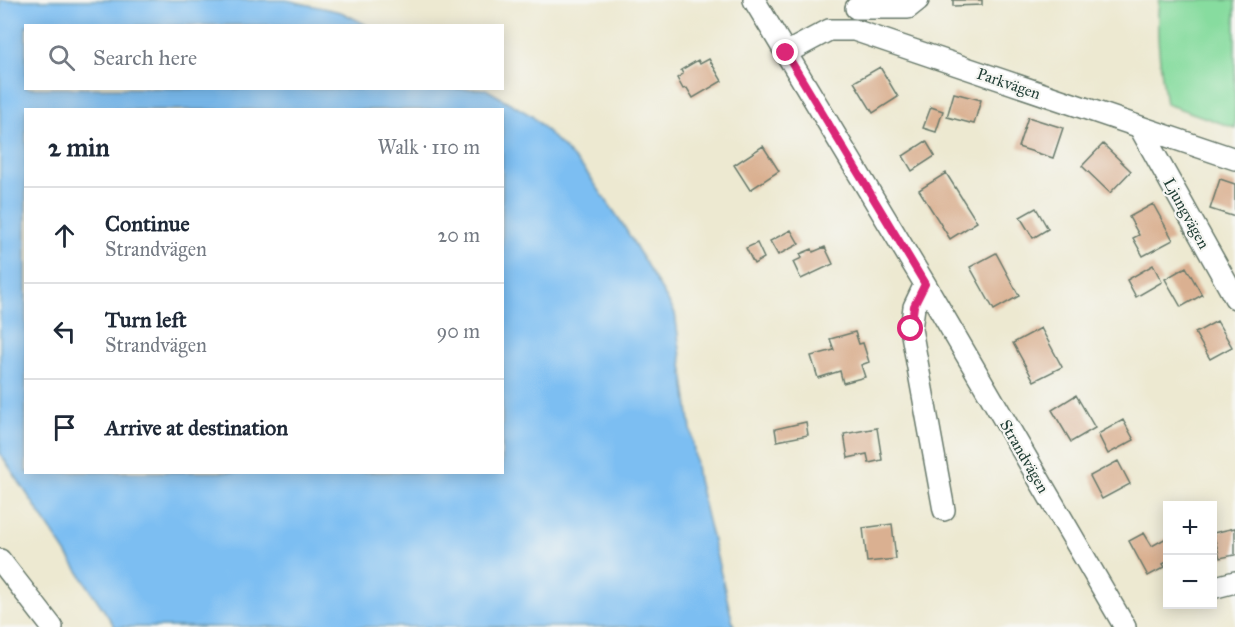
<!DOCTYPE html>
<meta charset="utf-8">
<style>
body{margin:0;font-family:"IM FELL Great Primer",serif;background:#f2f2f3;color:#1f2937}
.controls{position:absolute;right:18px;bottom:18px;display:grid;overflow:hidden;border-radius:0px;box-shadow:0 3px 15px #0003}
.controls button{width:54px;height:54px;display:grid;place-items:center;padding:0;border:0;border-bottom:2px solid #e0e1e3;background:#fff;color:#1f2937;font:30px sans-serif}
.stop{position:absolute;width:18px;height:18px;margin:-14px;border:4px solid #db2777;border-radius:50%;background:#fff}
.stop.end{background:#db2777;border-color:#fff;box-shadow:0 2px 6px #0008}
.list{margin:0;padding:0;list-style:none}
h2{display:flex;justify-content:space-between;align-items:center;height:78px;margin:0;padding:0 24px;font-size:26px}
h2 small{font-size:20px;font-weight:400;color:#747a83}
.list li{display:grid;grid-template-columns:39px 1fr auto;gap:18px;align-items:center;box-sizing:border-box;height:96px;padding:0 24px;border-top:2px solid #e0e1e3}
.list b{display:block;font-size:22px;white-space:nowrap}
.list p{margin:0;font-size:20px;white-space:nowrap;color:#747a83}
.list em{font-size:20px;font-style:normal;color:#747a83}
.icon{flex:none;width:33px;height:33px;fill:none;stroke:currentColor;stroke-width:2;stroke-linecap:round;stroke-linejoin:round}
.map{position:relative;flex:none;width:1235px;height:627px;overflow:hidden}
.search{position:absolute;background:#fff;box-shadow:0 3px 15px #0003;left:24px;top:24px;width:480px;height:66px;display:flex;align-items:center;gap:15px;box-sizing:border-box;padding:0 21px;border-radius:0px;color:#747a83;font-size:22px}
.panel{position:absolute;background:#fff;box-shadow:0 3px 15px #0003;left:24px;top:108px;width:480px;height:366px;border-radius:0px}
.map>svg:first-child{display:block}
</style>
<div class="map">
<svg width="1235" height="627" viewBox="0 0 1235 627">
<rect width="100%" height="100%" fill="#f6f6f2"/>
<filter id="ink" filterUnits="userSpaceOnUse"><feTurbulence type="fractalNoise" baseFrequency=".0167" numOctaves="2"/><feDisplacementMap in="SourceGraphic" scale="12" xChannelSelector="R" yChannelSelector="G"/><feConvolveMatrix kernelMatrix="1 2 1 2 8 2 1 2 1" color-interpolation-filters="sRGB"/></filter>
<filter id="wash" filterUnits="userSpaceOnUse"><feTurbulence type="fractalNoise" baseFrequency=".008" numOctaves="4" result="noise"/><feDisplacementMap in="SourceGraphic" scale="24" xChannelSelector="R" yChannelSelector="G"/><feGaussianBlur stdDeviation="1.35" result="paint"/><feColorMatrix in="noise" values="0 0 0 0 0 0 0 0 0 0 0 0 0 0 0 0 0 1.4 0 .05"/><feComposite in="paint" operator="in"/></filter>
<g filter="url(#wash)">
<rect width="100%" height="100%" fill="#ede9d1"/>
<path fill="#87dc9f" stroke="#538c6a" stroke-width="1.5" d="M1159,0H1235V128L1166,104C1161,70 1155,35 1159,0Z"/>
<path fill="#7cbef2" stroke="#4e7e93" stroke-width="1.5" fill-rule="evenodd" d="M0,0H286L341,12L367,25L26,26V88L486,89L532,116L585,170L622,223L675,313L698,480L734,627H115L0,453ZM26,110H502V472H26Z"/>
<g id="blocks">
<path fill="#dab091" d="M953,0H982V5L953,6Z
M709,59L722,81L693,98L687,88L683,89L677,78L683,74L681,70L698,60L700,64Z
M880,67L898,97L873,113L854,82Z
M954,93L981,100L974,124L947,117Z
M931,107L943,111L936,132L923,128Z
M1028,117L1063,128L1053,158L1018,147Z
M926,141L935,156L912,171L903,156Z
M1103,144L1131,171L1110,193L1082,166Z
M763,146L779,171L750,190L734,165Z
M946,173L977,222L950,239L919,190Z
M1220,179L1235,184V217L1210,209Z
M1153,204L1173,240L1143,256L1133,238L1139,235L1129,217Z
M1036,208L1048,229L1033,238L1020,217Z
M791,230L799,244L778,255L770,241Z
M757,243L764,258L754,264L746,248Z
M825,247L833,264L801,279L793,262L802,258L800,254L812,249L813,252Z
M996,253L1019,296L994,310L970,267Z
M1153,265L1162,282L1136,297L1127,280Z
M1186,267L1202,295L1181,307L1165,279Z
M1217,321L1232,347L1210,359L1195,333Z
M1041,328L1062,367L1034,381L1013,343Z
M855,332L859,344L863,343L869,362L861,365L865,377L843,383L840,371L818,378L811,356L834,350L830,339Z
M1076,395L1095,428L1071,442L1052,410Z
M1123,420L1134,440L1108,454L1098,434Z
M806,422L808,435L777,441L775,429Z
M877,428L882,460L869,463L867,454L848,458L844,434Z
M1118,461L1130,484L1102,499L1090,476Z
M892,524L896,559L867,562L863,528Z
M1235,528V555L1220,558L1213,533Z
M1144,533L1152,546L1168,537V561L1163,564L1165,567L1148,576L1129,541Z"/>
</g>
</g>
<g filter="url(#ink)">
<use href="#blocks" fill-opacity="0" stroke="#67796b" stroke-width="1.5"/>
<g fill="none" stroke-linecap="round" stroke-linejoin="round">
<g stroke="#67796b" stroke-width="24">
<path id="minor" d="M754,0L925,284L1125,627
M856,8H908L918,0
M786,53L829,30H854L1235,159
M1140,128L1235,298
M925,284L914,307L911,329L944,510
M0,560L52,627
M1212,588L1235,582"/>
</g>
<use href="#minor" stroke="#fff" stroke-width="21"/>
</g>
</g>
<g fill="none" stroke-linecap="round" stroke-linejoin="round" filter="url(#ink)">
<path stroke="#db2777" stroke-width="8" d="M786,53L925,284L914,306L911,329"/>
</g>
<g text-anchor="middle" stroke-width="4.5" stroke-linejoin="round" paint-order="stroke">
<g font-size="16" fill="#1f3d34" stroke="#f6f6f2">
<text transform="translate(1009 83) rotate(19)" y="6">Parkvägen</text>
<text transform="translate(1187 213) rotate(61)" y="6">Ljungvägen</text>
<text transform="translate(1025 456) rotate(60)" y="6">Strandvägen</text>
</g>
</g>
</svg>
<div class="controls">
<button>+</button>
<button>−</button>
</div>
<div class="stop" style="left:911px;top:329px"></div>
<div class="stop end" style="left:786px;top:53px"></div>
<div class="search"><svg class="icon" aria-label="search" viewBox="0 0 24 24"><circle cx="10" cy="10" r="6"/><path d="M15 15l6 6"/></svg>Search here</div>
<section class="panel">
<h2>2 min<small>Walk · 110 m</small></h2>
<ul class="list">
<li><svg class="icon" aria-label="ahead" viewBox="0 0 24 24"><path d="M12 20V5M6 11l6-6 6 6"/></svg><div><b>Continue</b><p>Strandvägen</p></div><em>20 m</em></li>
<li><svg class="icon" aria-label="left" viewBox="0 0 24 24"><path d="M17 20v-9H6M10 6l-5 5 5 5"/></svg><div><b>Turn left</b><p>Strandvägen</p></div><em>90 m</em></li>
<li><svg class="icon" aria-label="arrive" viewBox="0 0 24 24"><path d="M6 21V4h12l-3 4 3 4H6"/></svg><div><b>Arrive at destination</b></div></li>
</ul>
</section>
</div>
